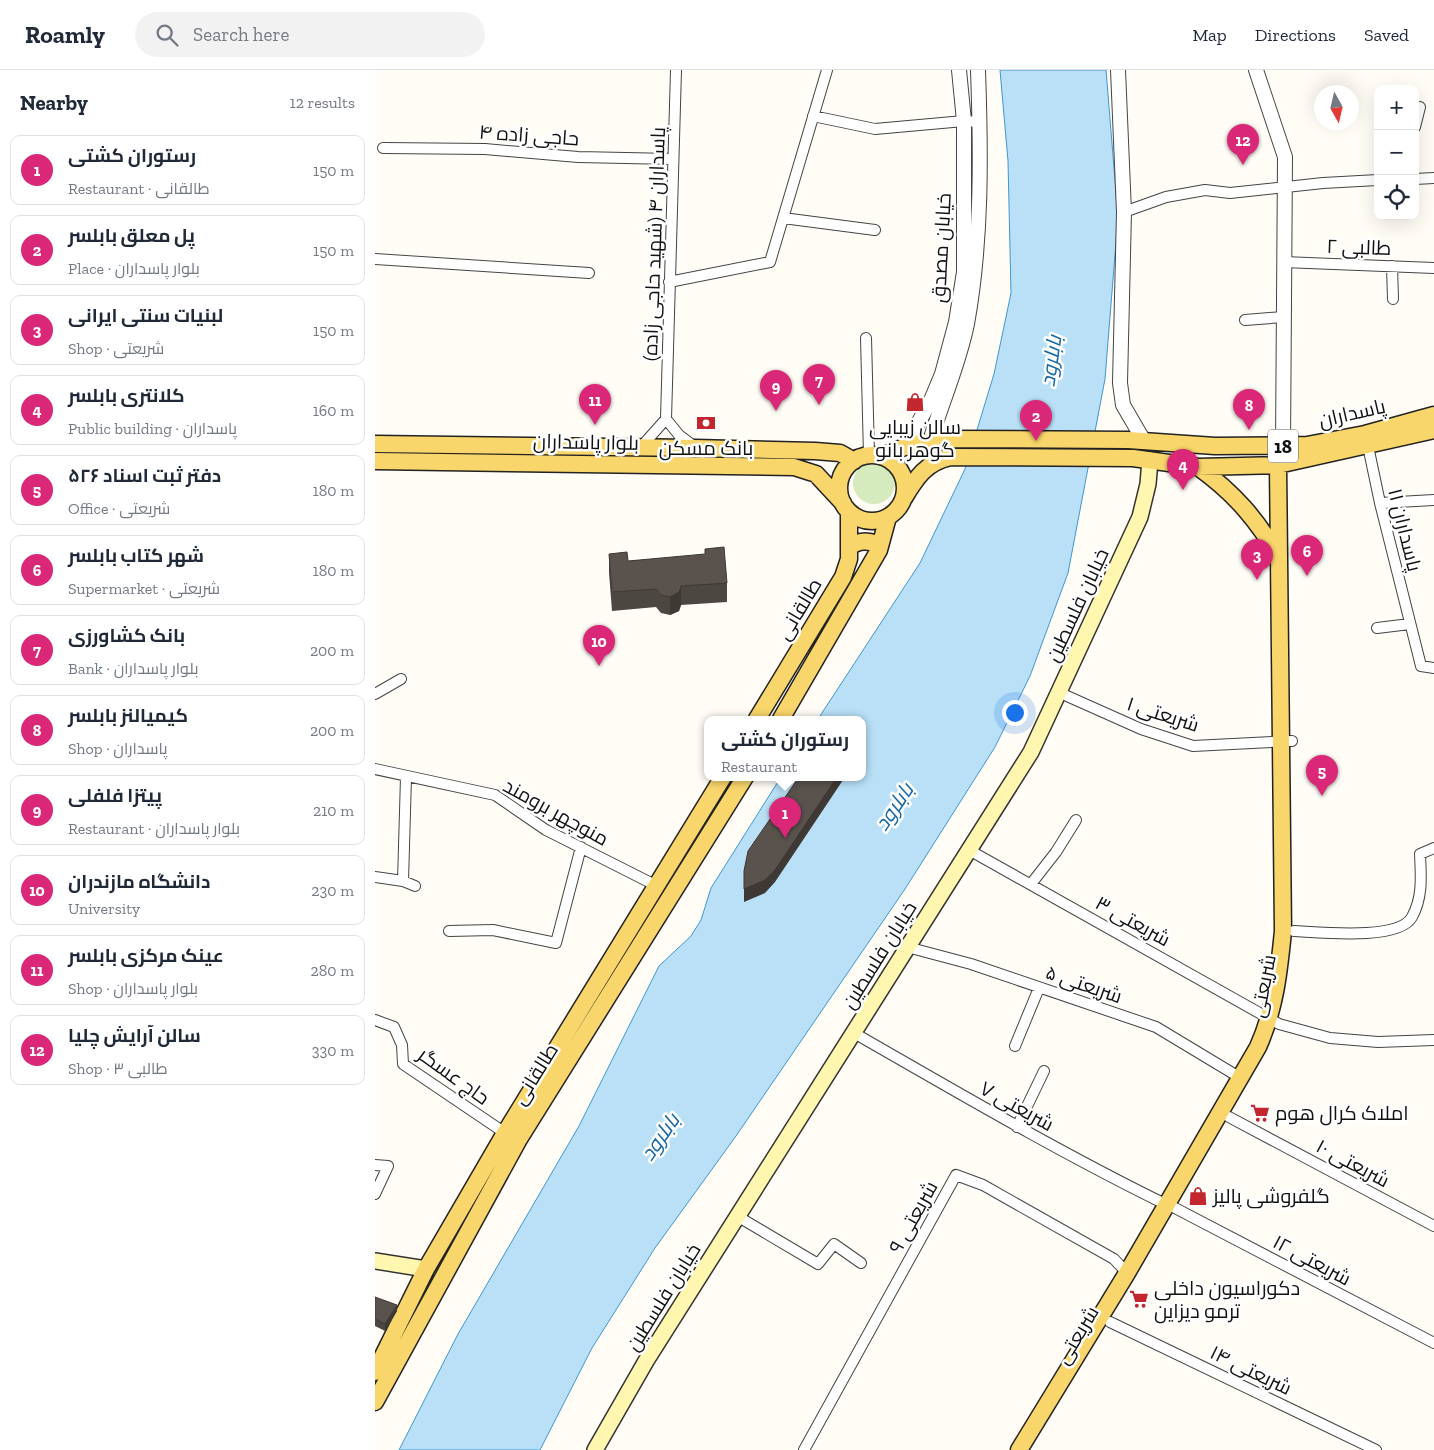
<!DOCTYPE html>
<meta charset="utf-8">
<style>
body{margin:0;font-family:"Zilla Slab",Cairo,serif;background:#f2f2f3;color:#1f2937}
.controls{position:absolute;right:15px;top:15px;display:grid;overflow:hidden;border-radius:10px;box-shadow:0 5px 20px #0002}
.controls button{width:45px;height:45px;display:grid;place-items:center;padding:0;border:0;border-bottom:1px solid #e0e1e3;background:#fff;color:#1f2937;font:25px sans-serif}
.compass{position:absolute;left:939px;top:15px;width:45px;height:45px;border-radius:50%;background:#fff;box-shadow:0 5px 20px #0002;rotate:172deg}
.you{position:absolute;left:639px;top:642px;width:18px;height:18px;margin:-12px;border:4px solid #fff;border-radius:50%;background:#1a73e8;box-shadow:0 0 0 8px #1a73e833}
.badge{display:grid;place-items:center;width:32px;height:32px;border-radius:50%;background:#db2777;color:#fff;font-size:16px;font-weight:700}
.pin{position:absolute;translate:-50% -41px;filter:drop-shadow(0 1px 2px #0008)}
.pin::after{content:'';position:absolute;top:26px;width:18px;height:15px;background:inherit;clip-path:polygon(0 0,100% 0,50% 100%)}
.popup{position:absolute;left:329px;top:646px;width:162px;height:65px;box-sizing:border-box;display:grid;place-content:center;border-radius:10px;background:#fff;filter:drop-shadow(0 1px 4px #0005);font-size:16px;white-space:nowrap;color:#747a83}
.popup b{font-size:19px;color:#1f2937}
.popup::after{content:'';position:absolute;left:50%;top:100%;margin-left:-10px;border:10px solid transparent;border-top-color:#fff}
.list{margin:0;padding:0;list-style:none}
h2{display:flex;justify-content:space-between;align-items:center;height:65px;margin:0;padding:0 20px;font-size:21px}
h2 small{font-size:16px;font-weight:400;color:#747a83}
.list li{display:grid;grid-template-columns:32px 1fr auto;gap:15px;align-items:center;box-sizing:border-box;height:70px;margin:0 10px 10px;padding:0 10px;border:1px solid #e0e1e3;border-radius:10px}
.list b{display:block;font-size:19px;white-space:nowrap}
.list p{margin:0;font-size:16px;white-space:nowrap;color:#747a83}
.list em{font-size:16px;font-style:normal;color:#747a83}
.icon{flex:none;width:28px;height:28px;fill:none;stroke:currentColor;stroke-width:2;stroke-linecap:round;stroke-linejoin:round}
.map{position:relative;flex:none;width:1059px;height:1380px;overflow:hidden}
header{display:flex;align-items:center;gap:30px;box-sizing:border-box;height:70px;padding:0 25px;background:#fff;border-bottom:1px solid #e0e1e3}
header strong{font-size:24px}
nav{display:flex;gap:28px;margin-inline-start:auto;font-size:18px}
.search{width:350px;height:45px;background:#f2f2f3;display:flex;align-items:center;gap:12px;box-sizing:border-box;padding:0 18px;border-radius:28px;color:#747a83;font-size:19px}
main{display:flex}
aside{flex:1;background:#fff}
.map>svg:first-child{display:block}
</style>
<header>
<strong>Roamly</strong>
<div class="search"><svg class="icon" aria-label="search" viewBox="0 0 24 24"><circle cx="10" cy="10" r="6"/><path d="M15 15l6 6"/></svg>Search here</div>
<nav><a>Map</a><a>Directions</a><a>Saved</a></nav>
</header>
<main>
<aside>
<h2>Nearby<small>12 results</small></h2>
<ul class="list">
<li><span class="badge">1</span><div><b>رستوران کشتی</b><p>Restaurant · طالقانی</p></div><em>150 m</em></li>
<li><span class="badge">2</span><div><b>پل معلق بابلسر</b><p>Place · بلوار پاسداران</p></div><em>150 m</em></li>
<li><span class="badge">3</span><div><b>لبنیات سنتی ایرانی</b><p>Shop · شریعتی</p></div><em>150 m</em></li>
<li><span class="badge">4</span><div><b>کلانتری بابلسر</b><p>Public building · پاسداران</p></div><em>160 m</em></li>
<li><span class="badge">5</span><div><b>دفتر ثبت اسناد ۵۲۶</b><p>Office · شریعتی</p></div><em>180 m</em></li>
<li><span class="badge">6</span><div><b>شهر کتاب بابلسر</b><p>Supermarket · شریعتی</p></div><em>180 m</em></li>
<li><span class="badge">7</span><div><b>بانک کشاورزی</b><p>Bank · بلوار پاسداران</p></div><em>200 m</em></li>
<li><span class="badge">8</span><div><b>کیمیالنز بابلسر</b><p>Shop · پاسداران</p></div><em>200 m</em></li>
<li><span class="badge">9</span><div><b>پیتزا فلفلی</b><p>Restaurant · بلوار پاسداران</p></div><em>210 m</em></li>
<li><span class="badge">10</span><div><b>دانشگاه مازندران</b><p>University</p></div><em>230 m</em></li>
<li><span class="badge">11</span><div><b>عینک مرکزی بابلسر</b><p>Shop · بلوار پاسداران</p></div><em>280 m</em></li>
<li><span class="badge">12</span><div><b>سالن آرایش چلیا</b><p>Shop · طالبی ۳</p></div><em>330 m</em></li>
</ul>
</aside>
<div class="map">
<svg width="1059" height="1380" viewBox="0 0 1059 1380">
<rect width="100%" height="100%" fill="#fffdf5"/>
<path fill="#d5ebbd" d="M478 413a21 21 0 1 1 42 0a21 21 0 1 1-42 0Z"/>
<path fill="#b9e0f7" stroke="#3f96cf" d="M625,0H731L743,147L730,309L693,503L655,606L620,677L530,819L361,1066L280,1178L217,1278L165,1380H24L83,1264L204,1056L284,896L316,866L326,850L336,818L406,707H488V649H443L545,493L590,399L619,304L636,223L633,91Z"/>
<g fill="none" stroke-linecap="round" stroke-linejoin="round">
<g stroke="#444" stroke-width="12">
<path id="minor" d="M438,46L500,59L589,51L605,52
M1040,57L1045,37
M8,78L110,79L203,87L298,89
M1040,109L1059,108
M749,142L791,127L830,120L855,123L948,113L1003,110
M408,148L500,160
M0,189L214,203
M908,192L1059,198
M1017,196L1018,229
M294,212L395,192L452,0
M870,250L908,247
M491,268L494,385
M291,349L304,365L320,377
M993,376L1005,433L1046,596L1059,598
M266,377L291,349L301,0
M1005,433L1059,430
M1002,558L1035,554
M683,622L766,659L818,676L917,671
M0,624L26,609
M0,699L120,725L171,760L282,816
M594,780L904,954L955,968L1003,972L1059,970
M0,807L28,811L40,816
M28,811L31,707
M656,814L681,782L701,750
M74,861L118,860L181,873L206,777
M919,861C943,862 1024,871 1037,847C1048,827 1046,806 1045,784L1059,778
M532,877L596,894L781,957L864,1007
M0,950L19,957L27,975L28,994L130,1063
M479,963C582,1022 684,1082 790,1134
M640,976L664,918
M854,1047L1059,1156
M642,1057L669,1001
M0,1095L13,1096L0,1124
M800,1138L1059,1273
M362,1146L443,1194L459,1174L486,1193
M735,1252L1001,1380
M429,1380L581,1105L608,1115L739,1189L752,1203"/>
</g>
<g stroke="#444" stroke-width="16">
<path id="tertiary" d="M743,0L749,142L745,313L748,335L769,371
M881,0L910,87L908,376
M555,371C567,332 584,294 592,254C607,171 606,84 603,0
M530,377L557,328L567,304L581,252L589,202V51L584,0"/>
</g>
<g stroke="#333" stroke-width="18">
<path id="secondary" d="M0,1191L51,1199
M220,1380L271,1291L656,682L765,447L773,414L775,390"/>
</g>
<g stroke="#222" stroke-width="19">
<path id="primary" d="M0,374L320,378L440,381L465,383L479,391
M464 418a33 33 0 1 1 66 0a33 33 0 1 1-66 0Z
M507,386L537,374L578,369L753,370L840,376L932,375L990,364L1059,345
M0,391L419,397L441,404L468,433
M823,397C858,422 883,450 904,488
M529,428C541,408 551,392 576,387L758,388L823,397L903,395L1059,360
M475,476C485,471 491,470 502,474L504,480
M382,649L468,507L474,489V442
M406,649L504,480L513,447
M0,1302L51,1199L130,1063L348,707
M0,1332L144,1069L370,707
M644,1380L752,1203L883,977C900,939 904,902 908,861L903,395L908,376"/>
</g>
<use href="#minor" stroke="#fff" stroke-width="10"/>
<use href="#tertiary" stroke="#fff" stroke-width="14"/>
<use href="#secondary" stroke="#fff6b0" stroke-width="15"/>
<use href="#primary" stroke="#f9d66b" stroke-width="16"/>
</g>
<path fill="#4d4742" d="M330,479L352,513V532L306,535L304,541L295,545L286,543L281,537L237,541L234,503V484L253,491L330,485Z
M0,1227L22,1241L10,1261L0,1256Z"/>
<path fill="#3f3936" d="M306,516V535L304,541L295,545V527Z
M462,707H470L400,812L390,823L369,832V819Z
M22,1235V1241L10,1261V1254Z"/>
<path fill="#5a524d" stroke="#3f3936" d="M349,477L352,513L306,516L304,522L295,527L286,525L281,519L237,522L234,484L252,482L253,491L330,484V479Z
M424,707H462L400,800L390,810L369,819V801L373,781Z
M0,1227L22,1235L10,1254L0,1249Z"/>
<defs>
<g id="shop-bare" transform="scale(1.5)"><path d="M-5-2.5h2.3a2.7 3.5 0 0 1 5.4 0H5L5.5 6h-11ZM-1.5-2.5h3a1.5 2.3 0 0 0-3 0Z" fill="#c4262e" stroke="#fff" stroke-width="2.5" paint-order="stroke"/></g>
<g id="bank-bare" transform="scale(1.5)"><path d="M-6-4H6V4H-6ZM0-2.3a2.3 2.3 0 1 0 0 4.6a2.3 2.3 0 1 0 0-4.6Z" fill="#c4262e" stroke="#fff" stroke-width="2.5" paint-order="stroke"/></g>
<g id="supermarket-bare" transform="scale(1.5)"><path d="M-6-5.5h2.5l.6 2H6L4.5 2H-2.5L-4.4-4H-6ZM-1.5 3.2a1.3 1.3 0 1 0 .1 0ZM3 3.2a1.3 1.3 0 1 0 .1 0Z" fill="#c4262e" stroke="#fff" stroke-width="2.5" paint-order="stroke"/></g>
</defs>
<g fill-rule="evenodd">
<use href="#shop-bare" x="540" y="332"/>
<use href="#bank-bare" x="331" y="353"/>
<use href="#supermarket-bare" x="885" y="1043"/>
<use href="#shop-bare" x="823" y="1126"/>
<use href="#supermarket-bare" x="764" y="1229"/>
</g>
<g text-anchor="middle" stroke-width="5" stroke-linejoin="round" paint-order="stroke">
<rect fill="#fff" stroke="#585858" stroke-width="1" x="893" y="359.5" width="30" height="33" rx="4"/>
<g font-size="19" font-weight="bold" fill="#111">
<text x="908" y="383">18</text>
</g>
<g font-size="20" fill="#111" stroke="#fff">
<text transform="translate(154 65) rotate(4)" y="7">حاجی زاده ۴</text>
<text transform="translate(279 174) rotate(-88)" y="7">پاسداران ۴ (شهید حاجی زاده)</text>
<text transform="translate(984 177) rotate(2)" y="7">طالبی ۲</text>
<text transform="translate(566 178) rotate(-87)" y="7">خیابان مصدق</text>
<text transform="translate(977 343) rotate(-13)" y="7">پاسداران</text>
<text transform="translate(211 372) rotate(1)" y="7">بلوار پاسداران</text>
<text transform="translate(1030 460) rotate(76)" y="7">پاسداران ۱۱</text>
<text transform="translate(702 535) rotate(-65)" y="7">خیابان فلسطین</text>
<text transform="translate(424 539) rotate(-59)" y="7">طالقانی</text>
<text transform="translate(788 644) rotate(18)" y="7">شریعتی ۱</text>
<text transform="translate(181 742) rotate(29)" y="7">منوچهر برومند</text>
<text transform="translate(758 851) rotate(29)" y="7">شریعتی ۳</text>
<text transform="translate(504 885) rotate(-58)" y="7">خیابان فلسطین</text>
<text transform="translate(709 914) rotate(19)" y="7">شریعتی ۵</text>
<text transform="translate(888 916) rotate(-79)" y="7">شریعتی</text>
<text transform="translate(160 1004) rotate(-58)" y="7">طالقانی</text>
<text transform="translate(79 1006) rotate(36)" y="7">حاج عسگر</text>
<text transform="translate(642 1036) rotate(29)" y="7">شریعتی ۷</text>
<text transform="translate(978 1093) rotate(28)" y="7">شریعتی ۱۰</text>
<text transform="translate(538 1147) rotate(-61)" y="7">شریعتی ۹</text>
<text transform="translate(937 1190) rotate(28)" y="7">شریعتی ۱۲</text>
<text transform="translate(288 1227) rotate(-58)" y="7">خیابان فلسطین</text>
<text transform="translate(702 1265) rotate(-59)" y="7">شریعتی</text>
<text transform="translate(876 1300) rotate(26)" y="7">شریعتی ۱۴</text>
</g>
<g font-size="20" fill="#111" stroke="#fff" text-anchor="start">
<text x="540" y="364" text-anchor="middle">سالن زیبایی<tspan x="540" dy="23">گوهر بانو</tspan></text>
<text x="331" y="385" text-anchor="middle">بانک مسکن</text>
<text x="900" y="1050">املاک کرال هوم</text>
<text x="838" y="1133">گلفروشی پالیز</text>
<text x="779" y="1225">دکوراسیون داخلی<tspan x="779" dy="23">ترمو دیزاین</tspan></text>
</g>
<g font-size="21" font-style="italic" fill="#1768a6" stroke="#fff">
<text transform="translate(676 291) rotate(-82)" y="7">بابلرود</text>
<text transform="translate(519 737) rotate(-56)" y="7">بابلرود</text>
<text transform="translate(285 1067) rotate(-55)" y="7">بابلرود</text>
</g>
</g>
</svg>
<div class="controls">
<button>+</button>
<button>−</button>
<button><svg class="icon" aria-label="locate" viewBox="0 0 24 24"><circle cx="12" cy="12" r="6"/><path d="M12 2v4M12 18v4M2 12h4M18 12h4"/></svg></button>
</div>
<svg class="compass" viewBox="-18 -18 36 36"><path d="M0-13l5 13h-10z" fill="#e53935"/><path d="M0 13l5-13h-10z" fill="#747a83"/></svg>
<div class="you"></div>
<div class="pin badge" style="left:410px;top:768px">1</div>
<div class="popup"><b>رستوران کشتی</b>Restaurant</div>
<div class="pin badge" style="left:661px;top:371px">2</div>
<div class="pin badge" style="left:882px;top:510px">3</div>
<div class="pin badge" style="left:808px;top:420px">4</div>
<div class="pin badge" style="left:947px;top:726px">5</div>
<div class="pin badge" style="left:932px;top:506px">6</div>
<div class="pin badge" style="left:444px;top:335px">7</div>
<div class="pin badge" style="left:874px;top:360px">8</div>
<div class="pin badge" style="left:401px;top:341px">9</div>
<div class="pin badge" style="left:224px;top:596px">10</div>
<div class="pin badge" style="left:220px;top:355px">11</div>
<div class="pin badge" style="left:868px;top:95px">12</div>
</div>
</main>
